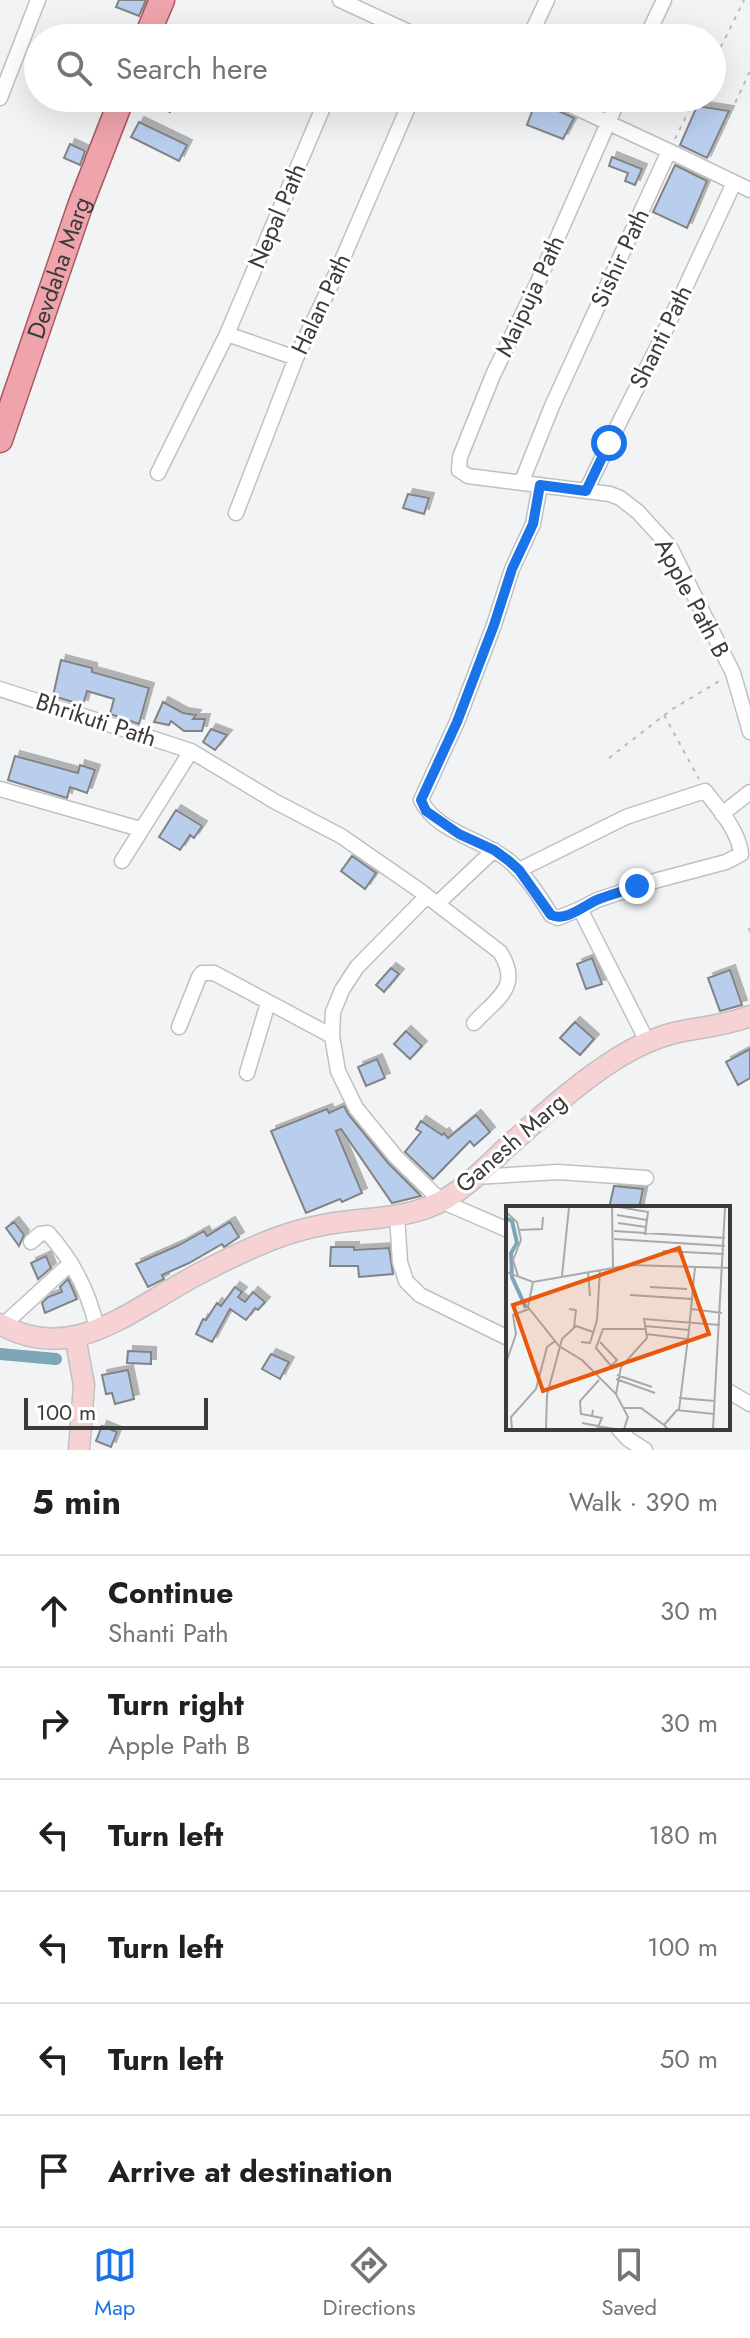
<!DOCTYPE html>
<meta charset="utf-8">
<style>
body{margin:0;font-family:Jost,sans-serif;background:#f6f6f6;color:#202124}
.scale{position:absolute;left:24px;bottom:20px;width:184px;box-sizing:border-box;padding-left:8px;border:4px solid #3b3b3c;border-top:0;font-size:22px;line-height:28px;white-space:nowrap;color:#3b3b3c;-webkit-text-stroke:6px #fff;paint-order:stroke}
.stop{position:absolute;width:24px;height:24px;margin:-18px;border:6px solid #1a73e8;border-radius:50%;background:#fff}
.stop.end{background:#1a73e8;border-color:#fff;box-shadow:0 2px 8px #0008}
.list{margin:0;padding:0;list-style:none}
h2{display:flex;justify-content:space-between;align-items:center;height:104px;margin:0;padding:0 32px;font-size:34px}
h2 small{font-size:26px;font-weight:400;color:#757577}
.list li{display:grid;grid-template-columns:52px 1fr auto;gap:24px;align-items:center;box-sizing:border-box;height:112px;padding:0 32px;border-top:2px solid #e0e0e0}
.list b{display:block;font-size:30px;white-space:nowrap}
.list p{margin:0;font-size:26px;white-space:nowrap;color:#757577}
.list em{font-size:26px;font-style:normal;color:#757577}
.icon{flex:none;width:44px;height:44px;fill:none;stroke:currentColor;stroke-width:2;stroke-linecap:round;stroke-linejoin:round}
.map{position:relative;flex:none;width:750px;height:1450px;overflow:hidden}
.search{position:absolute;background:#fff;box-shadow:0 8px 32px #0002;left:24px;right:24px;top:24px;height:88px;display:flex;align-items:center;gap:20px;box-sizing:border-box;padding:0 28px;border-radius:44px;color:#757577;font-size:30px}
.sheet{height:776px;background:#fff}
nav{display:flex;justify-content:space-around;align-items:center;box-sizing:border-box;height:112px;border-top:2px solid #e0e0e0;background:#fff;font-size:22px;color:#757577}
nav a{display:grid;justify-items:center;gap:4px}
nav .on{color:#1a73e8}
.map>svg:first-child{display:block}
</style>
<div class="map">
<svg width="750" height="1450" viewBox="0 0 750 1450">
<defs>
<filter id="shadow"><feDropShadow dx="5" dy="-5" stdDeviation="0" flood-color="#0004"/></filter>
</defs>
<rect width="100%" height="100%" fill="#f2f3f4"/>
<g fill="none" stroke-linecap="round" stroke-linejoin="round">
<path stroke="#7da7b6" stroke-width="12" d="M0,1354L56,1359"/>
</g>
<path fill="#b9cded" stroke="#828384" stroke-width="2" filter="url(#shadow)" d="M119,0H146L139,16L116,7Z
M143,98H176L170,112Z
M537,98L545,99L550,107L574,118L563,139L527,125Z
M697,106L729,111L707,158L680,145Z
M139,122L187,145L179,161L131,137Z
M70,144L85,151L80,165L64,158Z
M612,157L642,169L635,185L625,181L628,173L609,166Z
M675,165L707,181L687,228L653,212Z
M408,494L429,498L424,514L403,508Z
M61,660L92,668V672L149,688L139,724L110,714L114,699L87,691L83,705L53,696Z
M163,702L183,713L196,715L193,719H205L202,731H184L171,721L169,725L154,722Z
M211,729L227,735L215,750L203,742Z
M15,756L78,773L80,765L95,770L87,793L70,787L67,798L8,780Z
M176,810L202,826L194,838L190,835L180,850L159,837Z
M352,856L376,873L365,889L341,871Z
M592,958L602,984L586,989L577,964Z
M391,968L399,974L384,992L376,985Z
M730,970L742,1005L720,1011L708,978Z
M575,1022L594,1039L580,1055L560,1038Z
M406,1031L422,1046L410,1059L394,1044Z
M750,1049V1078L738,1085L726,1062Z
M377,1059L385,1078L366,1086L358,1067Z
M344,1106L348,1114L388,1163L421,1196L392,1203L341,1129L336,1131L362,1193L342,1202L340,1199L306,1213L271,1131L327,1109L329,1113Z
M476,1115L490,1132L474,1146L470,1141L433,1179L405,1152L421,1132L416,1129L421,1121L442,1135L444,1133L448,1138Z
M614,1186L643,1189L639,1208H609Z
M14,1222L24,1235L19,1246L6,1228Z
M230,1222L239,1237L224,1247L222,1244L189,1263L162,1275L164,1279L148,1287L136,1264L179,1245L204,1231L207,1236Z
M331,1247H354V1250L389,1248L393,1274L359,1277L358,1266H330Z
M46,1256L51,1268L38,1279L31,1263Z
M68,1279L77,1299L45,1313L42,1303L48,1297L62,1292L60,1287Z
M235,1287L242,1292L238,1297L245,1302L253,1292L265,1302L258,1310L255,1308L246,1320L230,1309L212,1342L196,1334L203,1319L206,1320L217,1303L221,1306Z
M128,1351L151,1352V1364L127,1363Z
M271,1354L289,1362L280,1379L262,1369Z
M128,1370L134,1399L115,1404L112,1393L106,1394L102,1375Z
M102,1426L117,1432L111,1447L96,1441Z"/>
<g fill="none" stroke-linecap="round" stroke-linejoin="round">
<g stroke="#bfc0c2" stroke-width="17">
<path id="street" d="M340,0L422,38
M529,38L547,0
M646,38L664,0
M0,98L38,0
M619,98L538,282L493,375L460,457L459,470L468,476L610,494L620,498L638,512L670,547L733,673L750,732
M669,151L750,190
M227,334L327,98
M158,473L227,334L296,358
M522,481L552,406L669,151L555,98
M586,491L621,419L657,348L734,183
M236,513L296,358L336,274L412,98
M0,689L191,751L274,801L341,836L419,890L500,952C522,987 497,998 474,1023
M0,789L140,829
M722,814L750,792
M122,861L191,751
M519,870L626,817L705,791C719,809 739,831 741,854L726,862L658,880L597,900L580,909L558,918L551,915C539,896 526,875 508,860C482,839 436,832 421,800L457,722L494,625L512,569L533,524L540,485
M427,896L357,967L342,990L333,1012L332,1036L338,1071L356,1108L396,1157L441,1201L508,1230
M437,904L494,850
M580,909L647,1041
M179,1027L199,977L202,973H214L332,1036
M247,1073L268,1003
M475,1177L558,1172L646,1178
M397,1216L400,1262L406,1281L420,1295L508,1338
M31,1242L40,1234L48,1233C72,1260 90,1294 97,1330
M2,1326L71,1263
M728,1391L750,1404
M618,1428L628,1439L645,1450"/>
</g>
<g stroke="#bfc0c2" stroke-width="23">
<path id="secondary" d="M0,1324C62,1360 114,1323 167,1292C198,1273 242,1251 276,1238C292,1232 311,1227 328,1224C366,1217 405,1220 440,1202C465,1189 486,1167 506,1148C542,1116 577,1083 619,1057C637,1046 654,1038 674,1033C700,1027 725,1026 750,1016
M75,1336L84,1385L79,1450"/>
</g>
<g stroke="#a95860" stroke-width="27">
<g id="primary">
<path d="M146,38L162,0"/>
<path id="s1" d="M0,440L80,206L122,98"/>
</g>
</g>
<path stroke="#babbbc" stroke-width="2" stroke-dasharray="4 6" stroke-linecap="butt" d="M712,65L744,0
M675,139L695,98
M710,157L750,71
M664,715L699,779
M609,758L671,710L721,680
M749,928L750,932"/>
<use href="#street" stroke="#fff" stroke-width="14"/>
<use href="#secondary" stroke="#f7d2d5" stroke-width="20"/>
<use href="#primary" stroke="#efa4ac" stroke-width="24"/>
</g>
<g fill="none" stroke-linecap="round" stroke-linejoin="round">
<path stroke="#1a73e8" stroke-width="10" d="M609,443L586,491L540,485L533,524L512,569L494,625L457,722L421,800L426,811L459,834L494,850L509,861L519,870L551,915C567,922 584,905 599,899C612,894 625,891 637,886"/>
</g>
<g text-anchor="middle" stroke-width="6" stroke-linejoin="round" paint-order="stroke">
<g font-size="24" fill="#3b3b3c" stroke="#fff">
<text transform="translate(277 216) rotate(-67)" y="8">Nepal Path</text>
<text transform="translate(620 258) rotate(-65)" y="8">Sishir Path</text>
<text dy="8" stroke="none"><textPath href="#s1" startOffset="182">Devdaha Marg</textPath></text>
<text transform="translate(530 296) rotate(-65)" y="8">Maipuja Path</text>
<text transform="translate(321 304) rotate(-65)" y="8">Halan Path</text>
<text transform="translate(661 337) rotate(-64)" y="8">Shanti Path</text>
<text transform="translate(692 598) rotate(62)" y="8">Apple Path B</text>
<text transform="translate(96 720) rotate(18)" y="8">Bhrikuti Path</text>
<text transform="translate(511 1143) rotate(-41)" y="8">Ganesh Marg</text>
</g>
</g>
<g transform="translate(506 1206)">
<rect width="224" height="224" fill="#f2f3f4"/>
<path fill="none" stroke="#7da7b6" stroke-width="4" d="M0,12L6,15L11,37L5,47L6,71L20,102"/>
<path fill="none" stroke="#a9a9aa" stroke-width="2" d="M106,1L107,62M113,1L142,6L139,29M0,6L11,16L15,34L7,54L12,70M111,9L141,14M112,17L140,21M12,24L36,23L37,11M108,25L219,32M108,33L219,40M157,45L218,48M0,66L27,76L124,59L224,62M82,66L84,90M56,70L63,1M27,76L22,101L53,140L76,154L110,188L122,211L118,223M144,81L181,83M124,89L186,93L185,103L216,107M186,93L189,61M63,103L70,104L68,121M139,120L183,124L185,103M140,128L181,133M75,136L84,137L91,114L94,64M94,136L111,154L105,160L90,142L97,123H139M0,157L10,128L7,109L23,103M111,169L146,181M110,173L149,187M110,188L115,161L141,132L138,113L214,119M173,192L209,195M118,202H135L158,219M87,204L86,210L96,212L91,223M173,204L183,124M86,210L75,208L74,195L93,174M76,217L108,223M6,223L5,211L30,183L41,141L49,135M40,223L41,189L56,133L70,120L87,126M162,223L158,219L171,204L208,208M207,223L219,1"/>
<path fill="#e8590c" fill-opacity="0.15" stroke="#e8590c" stroke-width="4" d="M173,42L203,128L37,185L7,99Z"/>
<rect width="224" height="224" fill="none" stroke="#3b3b3c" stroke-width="4"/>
</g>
</svg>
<div class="scale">100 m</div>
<div class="stop" style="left:609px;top:443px"></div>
<div class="stop end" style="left:637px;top:886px"></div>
<div class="search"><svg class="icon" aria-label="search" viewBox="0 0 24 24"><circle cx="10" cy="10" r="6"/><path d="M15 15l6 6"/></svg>Search here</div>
</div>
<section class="sheet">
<h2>5 min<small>Walk · 390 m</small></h2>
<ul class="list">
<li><svg class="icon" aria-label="ahead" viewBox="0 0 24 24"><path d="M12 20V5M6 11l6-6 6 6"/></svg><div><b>Continue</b><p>Shanti Path</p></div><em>30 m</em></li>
<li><svg class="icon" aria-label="right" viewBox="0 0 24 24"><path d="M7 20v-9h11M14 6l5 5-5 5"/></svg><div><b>Turn right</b><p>Apple Path B</p></div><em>30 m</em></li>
<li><svg class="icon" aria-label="left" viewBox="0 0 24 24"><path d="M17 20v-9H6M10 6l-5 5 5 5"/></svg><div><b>Turn left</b></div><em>180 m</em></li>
<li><svg class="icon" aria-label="left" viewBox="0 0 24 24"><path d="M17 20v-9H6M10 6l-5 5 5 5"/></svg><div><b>Turn left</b></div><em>100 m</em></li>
<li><svg class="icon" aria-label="left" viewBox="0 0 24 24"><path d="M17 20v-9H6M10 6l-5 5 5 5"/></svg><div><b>Turn left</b></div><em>50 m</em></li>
<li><svg class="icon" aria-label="arrive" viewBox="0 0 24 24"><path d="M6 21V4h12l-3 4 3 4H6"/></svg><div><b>Arrive at destination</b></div></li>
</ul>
</section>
<nav>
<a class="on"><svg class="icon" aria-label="map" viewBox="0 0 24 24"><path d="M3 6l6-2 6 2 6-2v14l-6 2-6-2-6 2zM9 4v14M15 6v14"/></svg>Map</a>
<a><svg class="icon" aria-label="directions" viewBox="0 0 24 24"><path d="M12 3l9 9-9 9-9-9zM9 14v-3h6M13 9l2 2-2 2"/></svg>Directions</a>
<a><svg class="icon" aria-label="saved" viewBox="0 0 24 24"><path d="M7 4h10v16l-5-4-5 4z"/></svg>Saved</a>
</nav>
